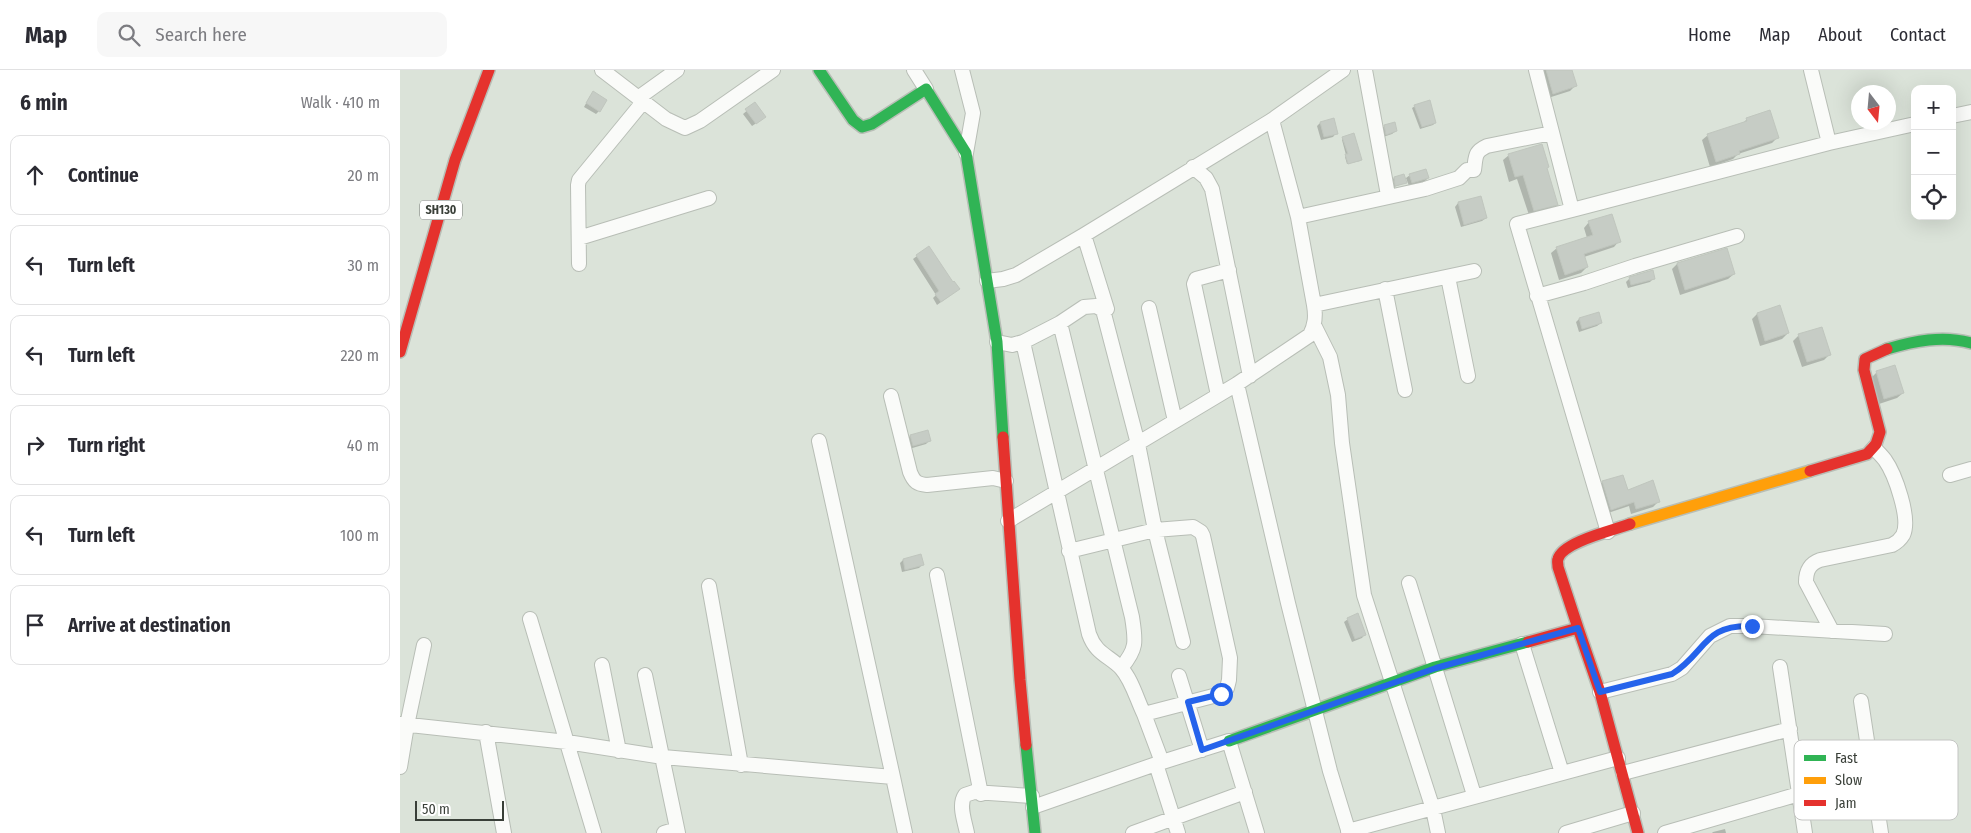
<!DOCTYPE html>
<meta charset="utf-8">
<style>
body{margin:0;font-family:"Fira Sans Condensed",sans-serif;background:#f7f7f7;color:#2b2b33}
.controls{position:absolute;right:15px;top:15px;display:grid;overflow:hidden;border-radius:10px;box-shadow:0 5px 20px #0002}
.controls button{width:45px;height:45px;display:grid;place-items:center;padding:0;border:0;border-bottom:1px solid #e1e1e2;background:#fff;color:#2b2b33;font:25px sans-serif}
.compass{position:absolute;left:1451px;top:15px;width:45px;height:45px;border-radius:50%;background:#fff;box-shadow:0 5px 20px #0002;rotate:164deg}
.scale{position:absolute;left:15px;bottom:12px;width:89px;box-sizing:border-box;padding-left:5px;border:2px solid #393f38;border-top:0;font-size:14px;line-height:18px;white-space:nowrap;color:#393f38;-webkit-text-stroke:4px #fff;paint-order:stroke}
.stop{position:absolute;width:15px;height:15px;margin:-11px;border:4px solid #2563eb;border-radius:50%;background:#fff}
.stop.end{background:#2563eb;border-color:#fff;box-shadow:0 1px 5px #0008}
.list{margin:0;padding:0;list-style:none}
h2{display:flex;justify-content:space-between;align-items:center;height:65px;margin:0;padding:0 20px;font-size:21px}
h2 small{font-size:16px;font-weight:400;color:#7c7c81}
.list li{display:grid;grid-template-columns:32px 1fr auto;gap:15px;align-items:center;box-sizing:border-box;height:80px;margin:0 10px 10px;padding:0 10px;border:1px solid #e1e1e2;border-radius:10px}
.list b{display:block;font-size:19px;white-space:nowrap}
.list em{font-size:16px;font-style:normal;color:#7c7c81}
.icon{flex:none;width:28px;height:28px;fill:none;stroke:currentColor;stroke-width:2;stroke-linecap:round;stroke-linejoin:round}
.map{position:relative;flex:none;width:1571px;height:763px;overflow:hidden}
header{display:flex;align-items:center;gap:30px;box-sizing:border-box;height:70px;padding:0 25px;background:#fff;border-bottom:1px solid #e1e1e2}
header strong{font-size:24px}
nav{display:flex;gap:28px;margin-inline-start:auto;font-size:18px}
.search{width:350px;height:45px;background:#f7f7f7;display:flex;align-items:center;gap:12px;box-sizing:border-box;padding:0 18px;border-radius:10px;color:#7c7c81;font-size:19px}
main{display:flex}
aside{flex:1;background:#fff}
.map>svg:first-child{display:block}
</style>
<header>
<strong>Map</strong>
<div class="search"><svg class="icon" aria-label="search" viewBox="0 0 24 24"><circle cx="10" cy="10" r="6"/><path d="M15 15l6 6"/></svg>Search here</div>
<nav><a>Home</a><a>Map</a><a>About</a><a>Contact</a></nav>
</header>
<main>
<aside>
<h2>6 min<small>Walk · 410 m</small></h2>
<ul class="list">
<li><svg class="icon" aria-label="ahead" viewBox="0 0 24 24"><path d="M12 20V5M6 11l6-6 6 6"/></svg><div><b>Continue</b></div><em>20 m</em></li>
<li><svg class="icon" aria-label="left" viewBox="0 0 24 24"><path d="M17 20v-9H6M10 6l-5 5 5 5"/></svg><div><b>Turn left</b></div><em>30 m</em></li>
<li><svg class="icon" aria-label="left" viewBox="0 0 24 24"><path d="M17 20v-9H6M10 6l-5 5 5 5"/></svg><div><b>Turn left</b></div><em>220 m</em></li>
<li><svg class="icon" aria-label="right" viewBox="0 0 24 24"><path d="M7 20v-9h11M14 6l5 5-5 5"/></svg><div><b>Turn right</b></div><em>40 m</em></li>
<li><svg class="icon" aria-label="left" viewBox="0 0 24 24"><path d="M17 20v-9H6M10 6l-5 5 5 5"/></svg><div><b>Turn left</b></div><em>100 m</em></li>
<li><svg class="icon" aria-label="arrive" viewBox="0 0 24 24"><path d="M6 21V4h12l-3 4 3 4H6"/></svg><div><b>Arrive at destination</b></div></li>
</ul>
</aside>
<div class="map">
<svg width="1571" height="763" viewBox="0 0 1571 763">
<rect width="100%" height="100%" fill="#dbe3d9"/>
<path fill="#0003" d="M1142,0H1170L1175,16L1170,21L1148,28Z
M190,26L199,41L196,44L184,37Z
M355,34L361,50L352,56L343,44Z
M1015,36L1035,53L1033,55L1020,59L1012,38Z
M1347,49L1377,68L1372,73L1338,84L1333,89L1310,97L1302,70L1308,65L1342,54Z
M920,53L936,63L933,67L921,70L917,56Z
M985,56L996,61L992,64L983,67L981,59Z
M943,68L960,91L947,94L945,87L946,85L942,70Z
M1109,85L1145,99L1157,134L1151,140L1129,145L1117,109L1109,112L1103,90Z
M1010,105L1028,108L1024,112L1009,116L1006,108Z
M994,108L1005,113L994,117L993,109Z
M1058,133L1086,148L1082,151L1061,157L1055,137Z
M1189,152L1219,171L1214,177L1184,187L1187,197L1181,203L1159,210L1151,183L1157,178L1187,168L1184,158Z
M1326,180L1334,204L1328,209L1280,225L1272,199L1277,194Z
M517,186L559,219L537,235L533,228L536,225L513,189Z
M1230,208H1254L1250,212L1228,218L1226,212Z
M1379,237L1388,263L1382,269L1360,276L1352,249L1357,244Z
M1198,243L1201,253L1197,256L1179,262L1176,252L1179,249Z
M1399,265L1429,285L1424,290L1402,297L1393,271Z
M1477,302L1503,323L1497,328L1479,334L1472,307Z
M510,366L530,370L526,374L509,379L507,369Z
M1203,412L1227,421L1258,432L1253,437L1231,444L1229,436L1205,444L1197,418Z
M503,490L522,495L519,498L502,502L500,493Z
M948,549L965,564L962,568L952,572L944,552Z
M1325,759L1326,763H1312L1313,762Z"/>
<path fill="#c6ccc5" stroke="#c0c6be" d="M1146,0H1172L1177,16L1153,24Z
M193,21L207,30L200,42L186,33Z
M1030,30L1036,53L1022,57L1014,35Z
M355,32L366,47L356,54L345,39Z
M1370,40L1379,68L1339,81L1340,84L1316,92L1307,64L1347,51L1346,48Z
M934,48L938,64L924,67L920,52Z
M995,52L997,61L986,65L984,55Z
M954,63L962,90L948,94L945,84H948L942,67Z
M1142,74L1149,97L1147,98L1158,135L1134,141L1123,105L1115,107L1108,84Z
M1026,99L1029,108L1012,113L1009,104Z
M1004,104L1007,113L995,116L994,107Z
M1081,126L1087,148L1064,155L1058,132Z
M1212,144L1221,172L1184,184L1188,197L1165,205L1156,177L1193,165L1188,151Z
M529,176L553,212L554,211L560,219L541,232L535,224L539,221L516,185Z
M1327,178L1335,204L1285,220L1277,193Z
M1253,200L1255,209L1231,215L1229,207Z
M1380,235L1389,263L1365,271L1357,243Z
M1199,242L1202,253L1182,259L1179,248Z
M1422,257L1431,285L1407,292L1398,264Z
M1495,295L1504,323L1484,329L1476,301Z
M528,360L531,371L513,376L510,365Z
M1223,405L1228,420L1253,410L1260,432L1236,439L1234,432L1211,440L1202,411Z
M521,484L524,495L505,500L503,489Z
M958,543L966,565L955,569L947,548Z"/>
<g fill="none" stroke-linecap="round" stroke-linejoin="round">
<g stroke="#b8beb6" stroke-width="16">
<path id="street" d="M202,0L266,49L285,58L300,51L373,0
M514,0L526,19
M562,0L573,43L566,83
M965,0L988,125
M1136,0L1172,140L1117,154L1208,462
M1411,0L1429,73
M238,28L277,0
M1552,46L1571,42
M793,97L806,108L812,119L850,306
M1172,140L1429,73L1515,54
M898,147L1025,119L1059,108L1067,100H1074C1076,87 1074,82 1087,76L1152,63
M684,165L707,239
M179,168L309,128
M179,194L178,115L179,110L243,32
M1048,207L1068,306
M587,211L603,209L616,205L684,165L872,50L943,0
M985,219L1005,320
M1137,226L1184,213L1235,196L1337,166
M914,235L1074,201
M749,238L775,351
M660,253L732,547C736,572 737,579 721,598
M914,255L930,287L938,325L942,373L964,525L1033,739L1038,763
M597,272L612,275L623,272L660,253L684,237L696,236L703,240L738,374L755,460L783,572
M623,272L689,564C696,584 708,585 721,598C732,610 737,630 744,644
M837,314L888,533L930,701L949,763
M818,325L794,214L796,209L829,200
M491,326L510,402C514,412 517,414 527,415L593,408L606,411
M419,371L493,707
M1550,405L1571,399
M608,451L837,314L910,265C915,255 916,247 914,235L898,147L872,50
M669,481L755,460L793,457L801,462L803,466L830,588L829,610L827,618L821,624L744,644L762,692
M537,505L581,724
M1009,513L1074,725
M309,516L341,695
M130,549L194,763
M1432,561L1406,512C1406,501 1409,494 1420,490L1492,475C1496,473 1500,470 1503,465C1511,449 1495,404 1485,390C1482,386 1478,382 1474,378
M1122,574L1162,703
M202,595L219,681
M1380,597L1405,763
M245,605L278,763
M779,606L802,680
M1200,622L1272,604L1282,598L1310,566L1330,556H1352L1485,564
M1461,631L1481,763
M0,654L167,672L263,687L493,707L505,763
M86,662L104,763
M756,694L778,763
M0,697L7,655L24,575
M1223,703L1390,659
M633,737L756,694L829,671L857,763
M948,761L1218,688
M264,763L277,759
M567,763C565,752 558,735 565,725L574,722L632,726
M733,763L845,722
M1166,763L1233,743
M1265,763L1399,724"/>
</g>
<g stroke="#b8beb6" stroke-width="14">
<path id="fast" d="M419,0L453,50L462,57L472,54L526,19L566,83L597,272L603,367
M1487,279C1514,271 1543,265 1571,273
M829,671L1035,597L1128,572
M626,675L635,763"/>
</g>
<g stroke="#b8beb6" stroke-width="14">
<path id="slow" d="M1230,454L1410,401"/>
</g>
<g stroke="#b8beb6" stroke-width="14">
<path id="jam" d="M0,282L55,90L89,0
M603,367L620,610L626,675
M1410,401L1467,384L1476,374L1480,362L1464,300L1465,289L1487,279
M1178,558L1158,497C1158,494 1157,491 1158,489C1162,472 1214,460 1230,454
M1128,572L1178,558L1200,622L1238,763"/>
</g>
<use href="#street" stroke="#fafbf9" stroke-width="14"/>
<use href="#fast" stroke="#30b455" stroke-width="11"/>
<use href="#slow" stroke="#ff9f0a" stroke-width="11"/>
<use href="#jam" stroke="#e5322d" stroke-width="11"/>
</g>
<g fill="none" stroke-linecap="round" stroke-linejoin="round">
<path stroke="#2563eb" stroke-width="6" d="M821,624L788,632L802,680L1036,598L1178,558L1200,622L1272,604C1306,583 1303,554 1352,556"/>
</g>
<g text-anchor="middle" stroke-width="4" stroke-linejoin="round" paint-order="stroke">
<rect fill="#fff" stroke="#747974" stroke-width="1" x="20" y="130.5" width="42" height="19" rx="4"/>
<g font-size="12" font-weight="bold" fill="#393f38">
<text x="41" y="144">SH130</text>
</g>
</g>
<rect x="1394" y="670" width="164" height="80" rx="8" fill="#fff" stroke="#c4c5c3" stroke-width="1"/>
<rect x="1404" y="685" width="22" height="6" fill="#30b455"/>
<rect x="1404" y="707" width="22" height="7" fill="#ff9f0a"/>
<rect x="1404" y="730" width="22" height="6" fill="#e5322d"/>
<g font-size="14" fill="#393f38">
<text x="1435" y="693">Fast</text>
<text x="1435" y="715">Slow</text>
<text x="1435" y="738">Jam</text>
</g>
</svg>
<div class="controls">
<button>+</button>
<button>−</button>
<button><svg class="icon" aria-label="locate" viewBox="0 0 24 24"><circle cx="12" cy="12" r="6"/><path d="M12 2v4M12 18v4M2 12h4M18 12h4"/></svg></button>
</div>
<svg class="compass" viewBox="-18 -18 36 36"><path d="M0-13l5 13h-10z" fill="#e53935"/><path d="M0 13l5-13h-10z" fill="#7c7c81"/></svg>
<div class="scale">50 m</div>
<div class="stop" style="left:821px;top:624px"></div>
<div class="stop end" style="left:1352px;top:556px"></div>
</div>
</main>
